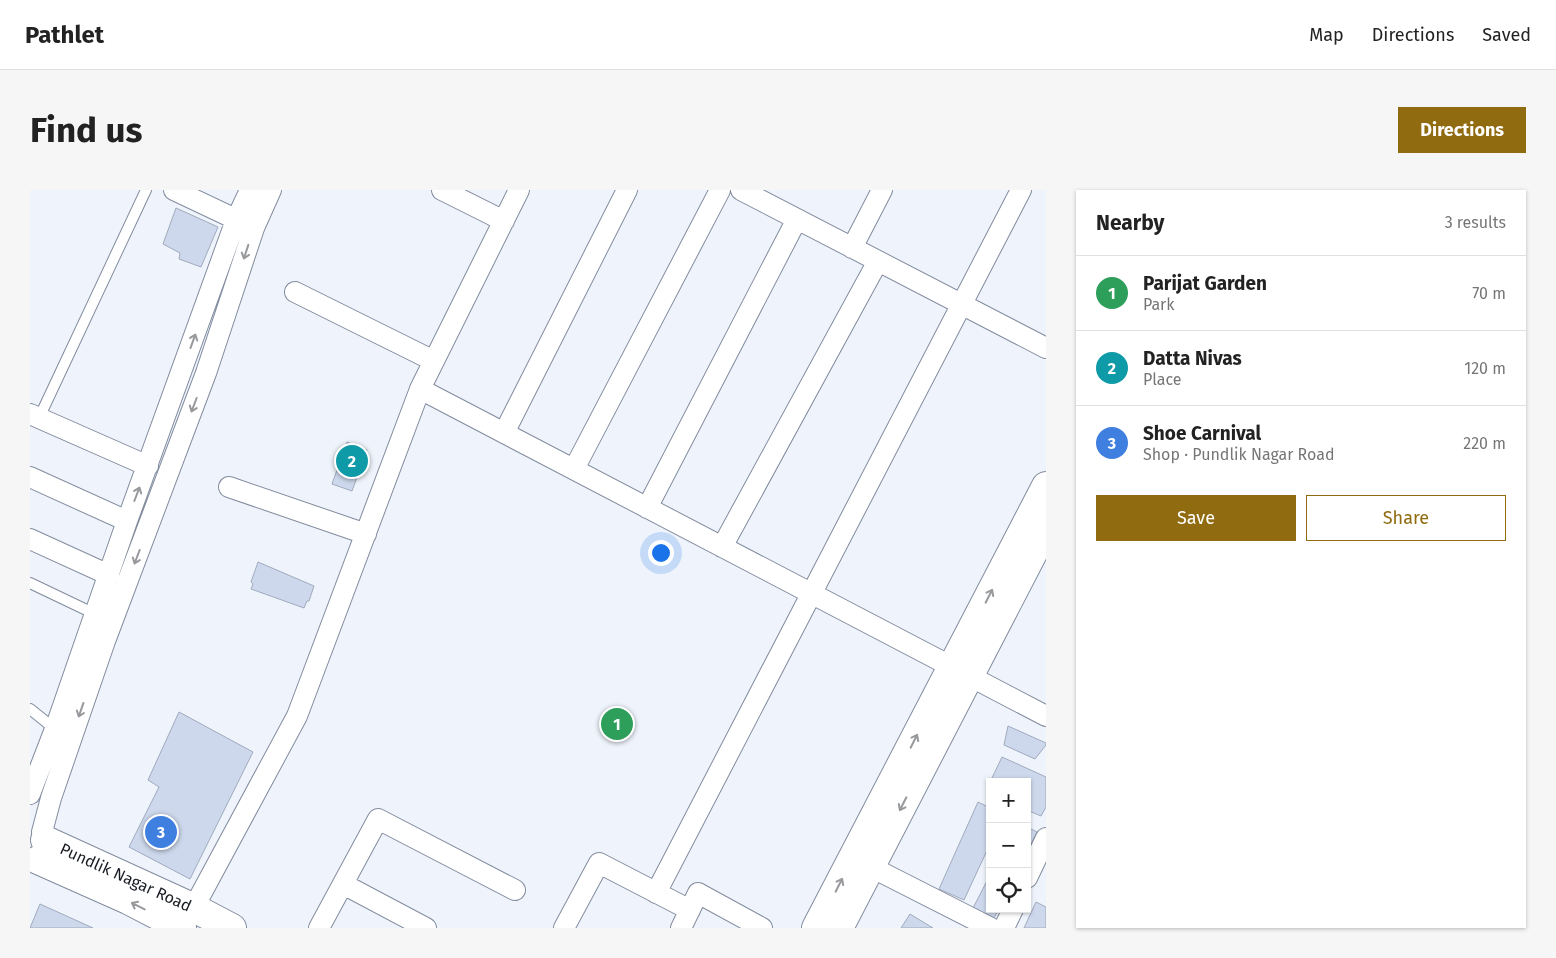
<!DOCTYPE html>
<meta charset="utf-8">
<style>
body{margin:0;font-family:"Fira Sans",sans-serif;background:#f6f6f6;color:#222}
.controls{position:absolute;right:15px;bottom:15px;display:grid;overflow:hidden;border-radius:0px;box-shadow:0 1px 4px #0004}
.controls button{width:45px;height:45px;display:grid;place-items:center;padding:0;border:0;border-bottom:1px solid #e0e0e0;background:#fff;color:#222;font:25px sans-serif}
.you{position:absolute;left:630px;top:362px;width:18px;height:18px;margin:-12px;border:4px solid #fff;border-radius:50%;background:#1a73e8;box-shadow:0 0 0 8px #1a73e833}
.badge{display:grid;place-items:center;width:32px;height:32px;border-radius:50%;background:#906b10;color:#fff;font-size:16px;font-weight:700}
.pin{position:absolute;translate:-50% -50%;border:2px solid #fff;box-shadow:0 1px 5px #0006}
.list{margin:0;padding:0;list-style:none}
h2{display:flex;justify-content:space-between;align-items:center;height:65px;margin:0;padding:0 20px;font-size:21px}
h2 small{font-size:16px;font-weight:400;color:#767676}
.list li{display:grid;grid-template-columns:32px 1fr auto;gap:15px;align-items:center;box-sizing:border-box;height:75px;padding:0 20px;border-top:1px solid #e0e0e0}
.list b{display:block;font-size:19px;white-space:nowrap}
.list p{margin:0;font-size:16px;white-space:nowrap;color:#767676}
.list em{font-size:16px;font-style:normal;color:#767676}
.actions{display:flex;gap:10px;padding:15px 20px}
.actions a{flex:1;padding:11px 0;border:1px solid #906b10;border-radius:0px;text-align:center;font-size:18px;color:#906b10}
.actions .main{background:#906b10;color:#fff}
.icon{flex:none;width:28px;height:28px;fill:none;stroke:currentColor;stroke-width:2;stroke-linecap:round;stroke-linejoin:round}
.map{position:relative;flex:none;width:1016px;height:738px;overflow:hidden;border-radius:0px}
header{display:flex;align-items:center;gap:30px;box-sizing:border-box;height:70px;padding:0 25px;background:#fff;border-bottom:1px solid #e0e0e0}
header strong{font-size:24px}
nav{display:flex;gap:28px;margin-inline-start:auto;font-size:18px}
.intro{display:flex;align-items:center;justify-content:space-between;box-sizing:border-box;height:120px;padding:0 30px}
h1{margin:0;font-size:35px}
.button{padding:12px 22px;border-radius:0px;background:#906b10;color:#fff;font-size:18px;font-weight:700}
main{display:flex;gap:30px;padding:0 30px}
aside{flex:1;background:#fff;border-radius:0px;box-shadow:0 1px 4px #0004}
.map>svg:first-child{display:block}
</style>
<header>
<strong>Pathlet</strong>
<nav><a>Map</a><a>Directions</a><a>Saved</a></nav>
</header>
<div class="intro"><h1>Find us</h1><a class="button">Directions</a></div>
<main>
<div class="map">
<svg width="1016" height="738" viewBox="0 0 1016 738">
<rect width="100%" height="100%" fill="#eff4fc"/>
<path fill="#cdd8ec" stroke="#a0aabd" d="M146,18L188,37L171,77L149,69L150,63L133,54Z
M317,252L337,260L322,301L302,294Z
M228,372L284,396L279,411H277L274,418L221,399L223,394L221,392Z
M149,522L223,562L160,689L99,657L129,597L118,590Z
M978,536L1016,553V555L1005,569L974,555Z
M972,567L1016,587V617L1011,626L997,620V592H960Z
M948,612L960,618V654L934,710L909,699Z
M997,637L1007,642L997,662Z
M960,685V719H969L964,728L943,718Z
M1006,712L1016,717V738H994Z
M10,714L63,738H0Z
M880,724L903,738H871Z"/>
<g fill="none" stroke-linecap="round" stroke-linejoin="round">
<g stroke="#828c9e" stroke-width="12">
<path id="lane" d="M9,228L116,0
M0,393L65,424
M0,519L25,539"/>
</g>
<g stroke="#828c9e" stroke-width="22">
<path id="street" d="M144,0L218,35
M412,0L474,31
M711,0L1016,158
M822,58L852,0
M265,102L404,171
M390,199L1016,526
M0,224L118,276
M474,243L597,0
M544,279L690,0
M0,287L97,331
M199,297L336,344
M617,318L767,29
M0,349L79,385
M692,357L848,71
M0,604L25,539L97,331L206,30L220,0
M12,642L21,608L75,451L176,183L224,38L241,0
M841,677L961,738
M997,688L1016,648
M313,694L396,738
M626,703L991,0
M157,730L267,526L390,199L489,0
M289,738L348,629L485,700
M534,738L569,673L660,720
M651,738L668,703L732,738
M974,738L983,719"/>
</g>
<g stroke="#828c9e" stroke-width="30">
<g id="secondary">
<path id="s1" d="M15,650L164,718L202,738"/>
<path d="M8,670L98,710L152,738"/>
<path d="M786,738L1016,296"/>
<path d="M809,738L1016,338"/>
</g>
</g>
<use href="#lane" stroke="#fff" stroke-width="10"/>
<use href="#street" stroke="#fff" stroke-width="20"/>
<use href="#secondary" stroke="#fff" stroke-width="28"/>
</g>
<defs><path id="oneway-shaft" d="M-6 0H5M1.5-3L5.5 0L1.5 3" fill="none" stroke-width="1.6" stroke-linecap="round" stroke-linejoin="round" transform="scale(1.25)"/></defs>
<g stroke="#97999c">
<use href="#oneway-shaft" transform="translate(216 62) rotate(108)"/>
<use href="#oneway-shaft" transform="translate(163 151) rotate(-70)"/>
<use href="#oneway-shaft" transform="translate(164 215) rotate(111)"/>
<use href="#oneway-shaft" transform="translate(107 304) rotate(-69)"/>
<use href="#oneway-shaft" transform="translate(107 367) rotate(111)"/>
<use href="#oneway-shaft" transform="translate(959 406) rotate(-63)"/>
<use href="#oneway-shaft" transform="translate(51 520) rotate(109)"/>
<use href="#oneway-shaft" transform="translate(884 551) rotate(-63)"/>
<use href="#oneway-shaft" transform="translate(873 614) rotate(117)"/>
<use href="#oneway-shaft" transform="translate(809 695) rotate(-63)"/>
<use href="#oneway-shaft" transform="translate(108 716) rotate(-153)"/>
</g>
<g text-anchor="middle" stroke-width="5" stroke-linejoin="round" paint-order="stroke">
<g font-size="16" fill="#181c23" stroke="#eff4fc">
<text dy="6" stroke="none"><textPath href="#s1" startOffset="89">Pundlik Nagar Road</textPath></text>
</g>
</g>
</svg>
<div class="controls">
<button>+</button>
<button>−</button>
<button><svg class="icon" aria-label="locate" viewBox="0 0 24 24"><circle cx="12" cy="12" r="6"/><path d="M12 2v4M12 18v4M2 12h4M18 12h4"/></svg></button>
</div>
<div class="you"></div>
<div class="pin badge" style="left:587px;top:534px;background:#2e9e5b">1</div>
<div class="pin badge" style="left:322px;top:271px;background:#0f9aa8">2</div>
<div class="pin badge" style="left:131px;top:642px;background:#3f7fe0">3</div>
</div>
<aside>
<h2>Nearby<small>3 results</small></h2>
<ul class="list">
<li><span class="badge" style="background:#2e9e5b">1</span><div><b>Parijat Garden</b><p>Park</p></div><em>70 m</em></li>
<li><span class="badge" style="background:#0f9aa8">2</span><div><b>Datta Nivas</b><p>Place</p></div><em>120 m</em></li>
<li><span class="badge" style="background:#3f7fe0">3</span><div><b>Shoe Carnival</b><p>Shop · Pundlik Nagar Road</p></div><em>220 m</em></li>
</ul>
<div class="actions"><a class="main">Save</a><a>Share</a></div>
</aside>
</main>
